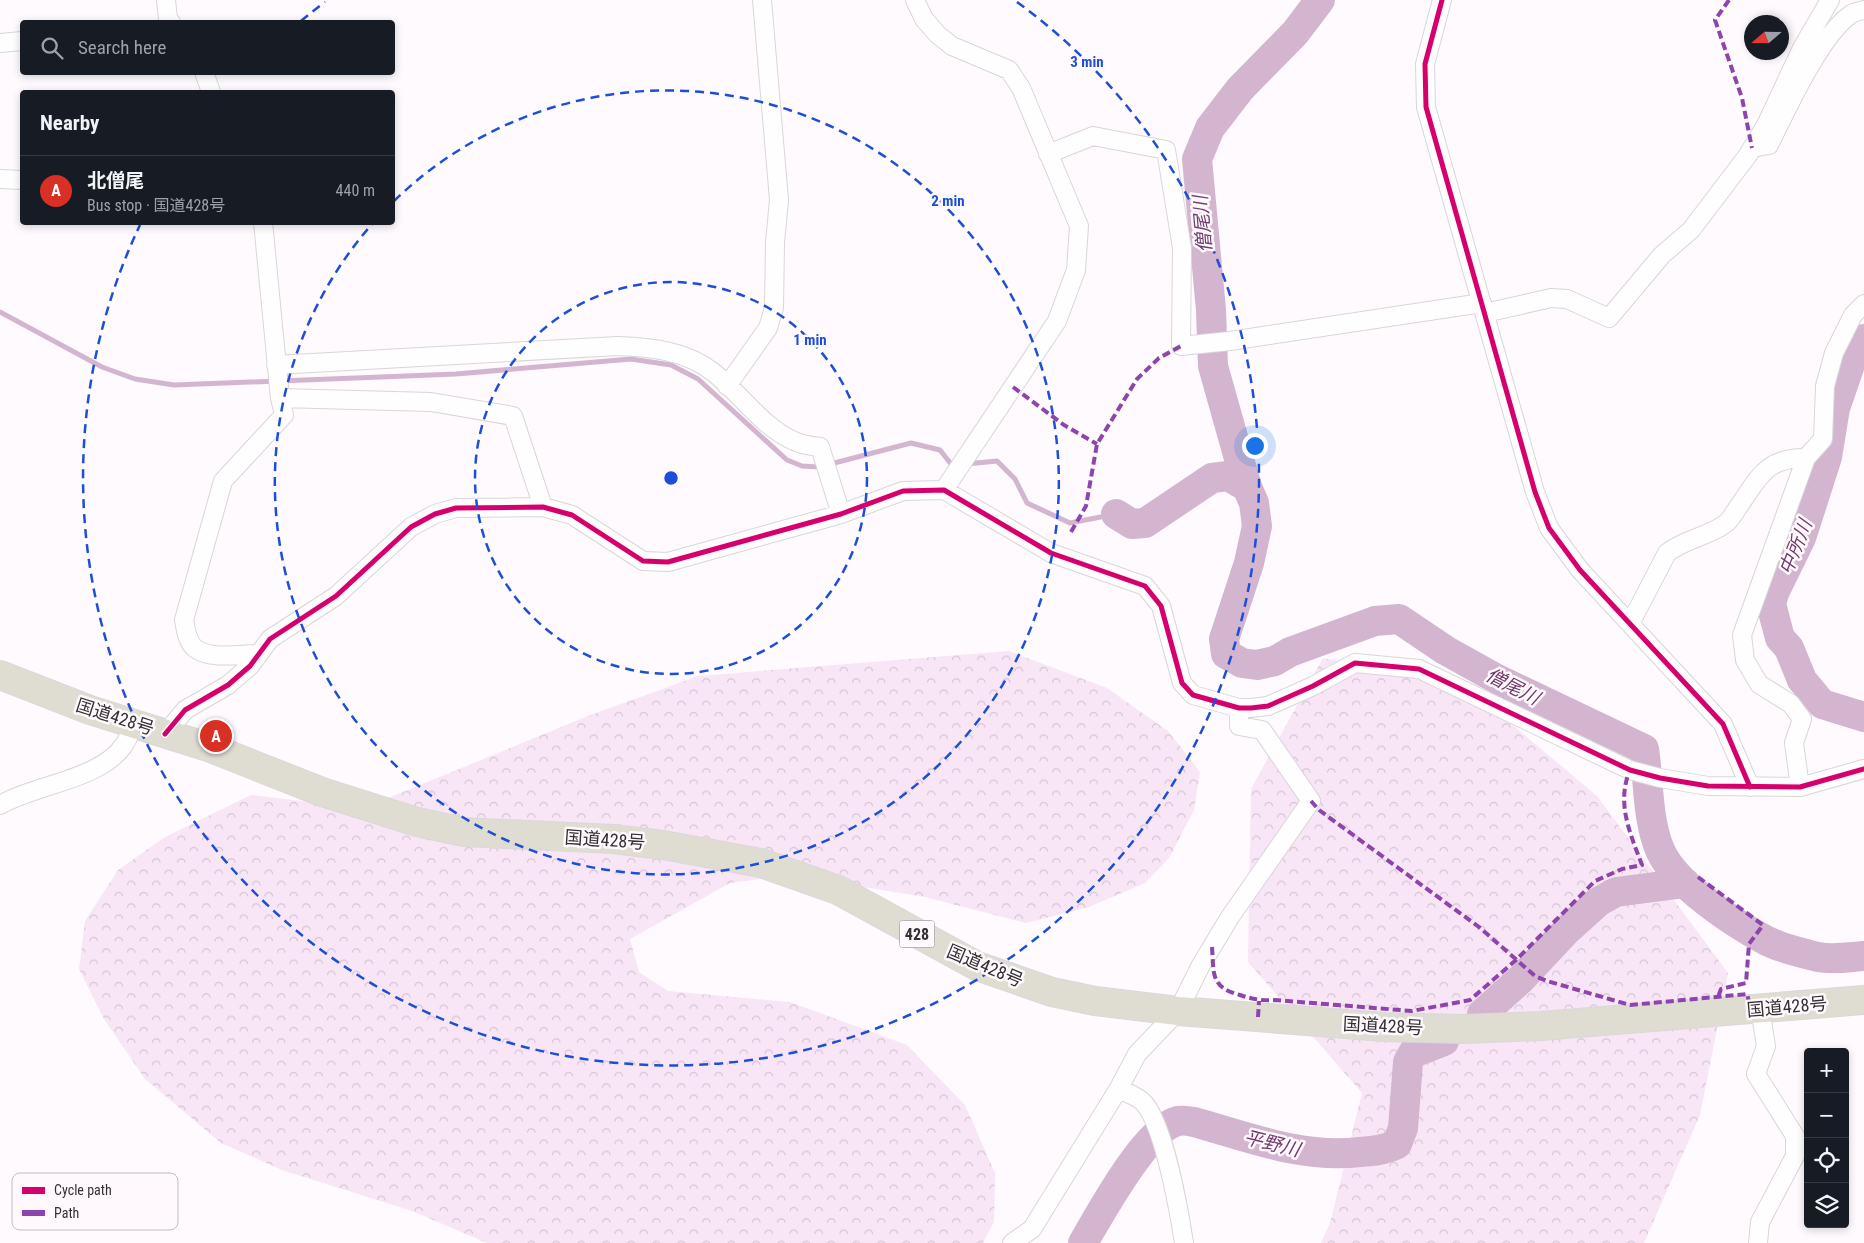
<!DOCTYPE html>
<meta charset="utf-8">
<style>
body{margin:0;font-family:"Roboto Condensed","Noto Sans JP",sans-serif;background:#242831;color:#f1f3f6}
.controls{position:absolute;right:15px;bottom:15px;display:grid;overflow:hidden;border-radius:5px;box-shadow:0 2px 8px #0003}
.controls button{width:45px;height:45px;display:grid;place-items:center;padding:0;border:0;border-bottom:1px solid #363941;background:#171b24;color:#f1f3f6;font:25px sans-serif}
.compass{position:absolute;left:1744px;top:15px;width:45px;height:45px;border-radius:50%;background:#171b24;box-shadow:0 2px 8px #0003;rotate:250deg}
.you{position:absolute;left:1254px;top:445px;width:18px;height:18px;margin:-12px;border:4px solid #fff;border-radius:50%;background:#1a73e8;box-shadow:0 0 0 8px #1a73e833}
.badge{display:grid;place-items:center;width:32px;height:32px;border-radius:50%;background:#d93025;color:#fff;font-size:16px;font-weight:700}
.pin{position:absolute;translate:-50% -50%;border:2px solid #fff;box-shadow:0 1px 5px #0006}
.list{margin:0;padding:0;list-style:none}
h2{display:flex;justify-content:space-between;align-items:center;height:65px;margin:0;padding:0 20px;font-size:21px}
h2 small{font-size:16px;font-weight:400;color:#9ea1a6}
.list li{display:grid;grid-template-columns:32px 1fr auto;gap:15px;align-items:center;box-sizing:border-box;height:70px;padding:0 20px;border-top:1px solid #363941}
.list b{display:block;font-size:19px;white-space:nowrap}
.list p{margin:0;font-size:16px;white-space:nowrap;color:#9ea1a6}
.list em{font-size:16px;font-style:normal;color:#9ea1a6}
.icon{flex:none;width:28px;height:28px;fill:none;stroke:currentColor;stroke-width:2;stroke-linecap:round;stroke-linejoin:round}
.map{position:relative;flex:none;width:1864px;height:1243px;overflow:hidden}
.search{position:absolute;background:#171b24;box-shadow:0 2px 8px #0003;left:20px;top:20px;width:375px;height:55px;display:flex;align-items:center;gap:12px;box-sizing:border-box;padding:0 18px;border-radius:5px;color:#9ea1a6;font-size:19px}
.panel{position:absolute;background:#171b24;box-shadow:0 2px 8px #0003;left:20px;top:90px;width:375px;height:135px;border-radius:5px}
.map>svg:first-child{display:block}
</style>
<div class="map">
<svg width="1864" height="1243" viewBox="0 0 1864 1243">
<defs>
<pattern id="forest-crowns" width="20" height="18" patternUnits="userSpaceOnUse" patternTransform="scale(1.25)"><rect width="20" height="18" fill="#f8e6f6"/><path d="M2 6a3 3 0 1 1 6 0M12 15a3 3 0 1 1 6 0" fill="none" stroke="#d5c6d4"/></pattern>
</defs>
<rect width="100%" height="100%" fill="#fefafd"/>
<path fill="url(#forest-crowns)" d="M1009,651L1107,688L1168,731L1200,772L1194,810L1169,858L1145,883L1089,907L1026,923L925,897L790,875L730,883L630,939L639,972L668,991L790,1002L907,1045L965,1105L995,1173L994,1222L983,1243H487L412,1211L282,1170L221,1143L145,1079L104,1019L79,969L85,921L118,870L165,837L251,795L326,804L381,801L588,716L698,676Z
M1323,658L1465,685L1597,796L1728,973L1700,1115L1644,1243H1321L1330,1223L1362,1093L1248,962L1251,789Z"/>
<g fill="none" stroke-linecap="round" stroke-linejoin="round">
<path stroke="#d3b5cf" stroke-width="5" d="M0,312L102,367L135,379L174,385L456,374L631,359L671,365L698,379L787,460L802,466L819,467L911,443L940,450L951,464H958
M966,464L997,461L1015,479L1027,503L1070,523L1116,514"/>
<path stroke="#d3b5cf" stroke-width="30" d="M1864,339L1853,356L1835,408L1827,457L1801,538L1774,593L1771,604L1780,638L1789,648L1802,680L1822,704L1864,717
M1247,487L1213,366L1211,310L1197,159L1210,128L1240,89L1295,33L1320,0
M1116,514L1132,524L1145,523L1212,478L1228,476L1247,487L1254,503L1257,526L1249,563L1224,639L1226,654L1242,663L1257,665L1275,661L1290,652L1375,621L1399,619L1445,650L1497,679L1644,749C1649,782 1647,819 1660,850C1675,885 1735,924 1767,941C1781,948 1802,953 1818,957C1833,960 1849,957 1864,956
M1482,1014L1521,979L1567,930L1598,902L1616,892L1685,883
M1083,1243C1100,1214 1146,1128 1178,1121C1183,1120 1189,1121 1194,1122C1248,1137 1302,1159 1360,1152C1373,1151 1385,1150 1397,1144L1403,1128L1408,1062L1413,1053L1444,1041"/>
<g stroke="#d9d6d8" stroke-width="20">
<path id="street" d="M166,0L168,19L171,22
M915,0L924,19L938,35L952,46L1009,70L1021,88L1079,226L1076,270L1057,321L944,490
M1442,0L1425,64L1426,107L1535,492L1549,528L1580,570L1723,724L1750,787
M0,43L22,41
M204,72L211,92
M1752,148L1769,145C1786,111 1820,36 1850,15C1853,12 1859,11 1864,10
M1048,154L1093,136L1166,150L1182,248L1181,346L1230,341L1482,303
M0,179L22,180
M263,222L280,398L431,402L513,416L543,507
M1485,313L1551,298L1567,299L1609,318L1662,255L1691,230L1748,155L1766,125L1802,48L1830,0
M276,365L618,346C651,347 686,351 713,372C741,394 761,426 794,441C802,445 812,446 820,447L841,514
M727,386L768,328L774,308L775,243L779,200L762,0
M1630,624L1667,553C1684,539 1707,537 1725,524C1731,520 1735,511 1739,506C1759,477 1767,457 1806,458
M259,654C241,654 212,660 196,649C187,643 186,630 184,620L223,481L284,415L280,398
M165,734L185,710L228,685L250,666L270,639L336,596L411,527L435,514L456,508L543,507L572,515L643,561L668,562L841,514L903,491L944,490L1051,553L1145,586L1161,606L1182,683L1193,695L1239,708H1251L1268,706L1313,686L1355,663L1419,669L1630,770L1660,778L1708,786L1800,787L1864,769
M1800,787L1794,743L1802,719L1791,704L1759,684L1745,660L1742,635L1806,458L1823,439L1825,386L1834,353L1853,315L1864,304
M0,805C36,784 100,780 124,745C128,739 131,731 134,724
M1119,1088C1126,1093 1137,1096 1143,1102C1164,1124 1179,1211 1184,1243
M1012,1243L1032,1229L1119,1088L1137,1054L1178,1011L1201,965L1230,917L1311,801L1262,730L1239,726V708
M1758,1243L1760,1222L1795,1156V1136L1756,1074L1766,1046L1760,1009"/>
</g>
<g stroke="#dad8da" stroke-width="30">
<path id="highway" d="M0,675L90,710L211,748L322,792L417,822L464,832L613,839L663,845L761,863L838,890L977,966L1052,992L1095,1001L1178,1011L1384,1027L1463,1029L1541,1026L1864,1000"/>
</g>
<use href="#street" stroke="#fffeff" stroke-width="18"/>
<use href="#highway" stroke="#dfddd2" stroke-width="28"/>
<path stroke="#8e44ad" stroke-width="4" stroke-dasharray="8 4" stroke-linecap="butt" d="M1729,0L1715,20L1742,98L1752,148
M1013,387L1064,425L1097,444
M1071,532L1086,506L1097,444L1137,379L1159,358L1181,346
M1311,801L1319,810L1479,927L1535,976L1547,981L1630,1005L1747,994L1751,1010
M1698,877L1763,925L1749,944L1746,983L1721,989L1718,997
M1212,947C1214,974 1210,987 1240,995C1252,999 1262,1001 1275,1000L1412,1011L1470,1000L1516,960L1595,881L1622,869L1642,865C1630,833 1616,803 1630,770
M1258,1017L1259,1001"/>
<g stroke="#fff9fe" stroke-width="8">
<path id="cycleway" d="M1442,0L1425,64L1426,107L1535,492L1549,528L1580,570L1723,724L1750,787
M165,734L185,710L228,685L250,666L270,639L336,596L411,527L435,514L456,508L543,507L572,515L643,561L668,562L841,514L903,491L944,490L1051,553L1145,586L1161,606L1182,683L1193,695L1239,708H1251L1268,706L1313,686L1355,663L1419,669L1630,770L1660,778L1708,786L1800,787L1864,769"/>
</g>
<use href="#cycleway" stroke="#d6006c" stroke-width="5"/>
</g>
<g fill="none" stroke="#1d4ed8" stroke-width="2.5" stroke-dasharray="9 6">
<circle cx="671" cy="478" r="196"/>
<path d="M394 201A392 392 0 1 1 373 223"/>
<path d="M301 21A588 588 0 0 1 325 2M1017 2A588 588 0 1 1 140 225"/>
</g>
<g text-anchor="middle" stroke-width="5" stroke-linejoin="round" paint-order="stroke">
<rect fill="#fff9fe" stroke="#716d71" stroke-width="1" x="899.5" y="920.5" width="35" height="27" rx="4"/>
<g font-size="16" font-weight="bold" fill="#343134">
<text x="917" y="940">428</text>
</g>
<g font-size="18" fill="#343134" stroke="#fff9fe">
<text transform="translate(115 717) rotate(18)" y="6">国道428号</text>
<text transform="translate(605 840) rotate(4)" y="6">国道428号</text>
<text transform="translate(985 966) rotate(23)" y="6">国道428号</text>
<text transform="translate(1787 1007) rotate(-5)" y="6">国道428号</text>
<text transform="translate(1383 1026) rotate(3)" y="6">国道428号</text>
</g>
<g font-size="19" font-style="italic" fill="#713c6c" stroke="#fff9fe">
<text transform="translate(1202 224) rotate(-95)" y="7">僧尾川</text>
<text transform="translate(1795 547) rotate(-68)" y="7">中所川</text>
<text transform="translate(1513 686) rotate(27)" y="7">僧尾川</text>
<text transform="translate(1272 1143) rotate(14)" y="7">平野川</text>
</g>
</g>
<rect x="12" y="1173" width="166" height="57" rx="8" fill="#fff9fe" stroke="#c2bdc1" stroke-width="1"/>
<rect x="22" y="1187" width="23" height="7" fill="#d6006c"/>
<rect x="22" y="1210" width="23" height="6" fill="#8e44ad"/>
<g font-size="14" fill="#343134">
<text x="54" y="1195">Cycle path</text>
<text x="54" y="1218">Path</text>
</g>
<circle cx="671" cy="478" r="8" fill="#1d4ed8" stroke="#fff9fe" stroke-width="2.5"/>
<g font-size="15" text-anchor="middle" font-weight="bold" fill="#1d4ed8" stroke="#fff9fe" stroke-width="5" stroke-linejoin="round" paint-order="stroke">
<text x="1087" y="67">3 min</text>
<text x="948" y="206">2 min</text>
<text x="810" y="345">1 min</text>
</g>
</svg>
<div class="controls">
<button>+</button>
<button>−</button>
<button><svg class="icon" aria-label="locate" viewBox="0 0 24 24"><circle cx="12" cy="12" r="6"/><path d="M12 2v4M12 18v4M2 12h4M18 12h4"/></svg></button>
<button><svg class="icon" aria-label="layers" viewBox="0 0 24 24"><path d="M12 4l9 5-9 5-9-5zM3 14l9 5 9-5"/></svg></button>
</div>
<svg class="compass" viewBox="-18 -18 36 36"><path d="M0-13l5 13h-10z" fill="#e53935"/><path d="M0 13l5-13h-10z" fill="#9ea1a6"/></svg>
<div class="you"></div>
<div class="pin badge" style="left:216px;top:736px">A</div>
<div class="search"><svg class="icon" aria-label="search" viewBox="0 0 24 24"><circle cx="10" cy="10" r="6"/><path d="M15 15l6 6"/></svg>Search here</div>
<section class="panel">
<h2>Nearby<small></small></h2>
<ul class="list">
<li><span class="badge">A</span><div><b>北僧尾</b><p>Bus stop · 国道428号</p></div><em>440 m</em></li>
</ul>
</section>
</div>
